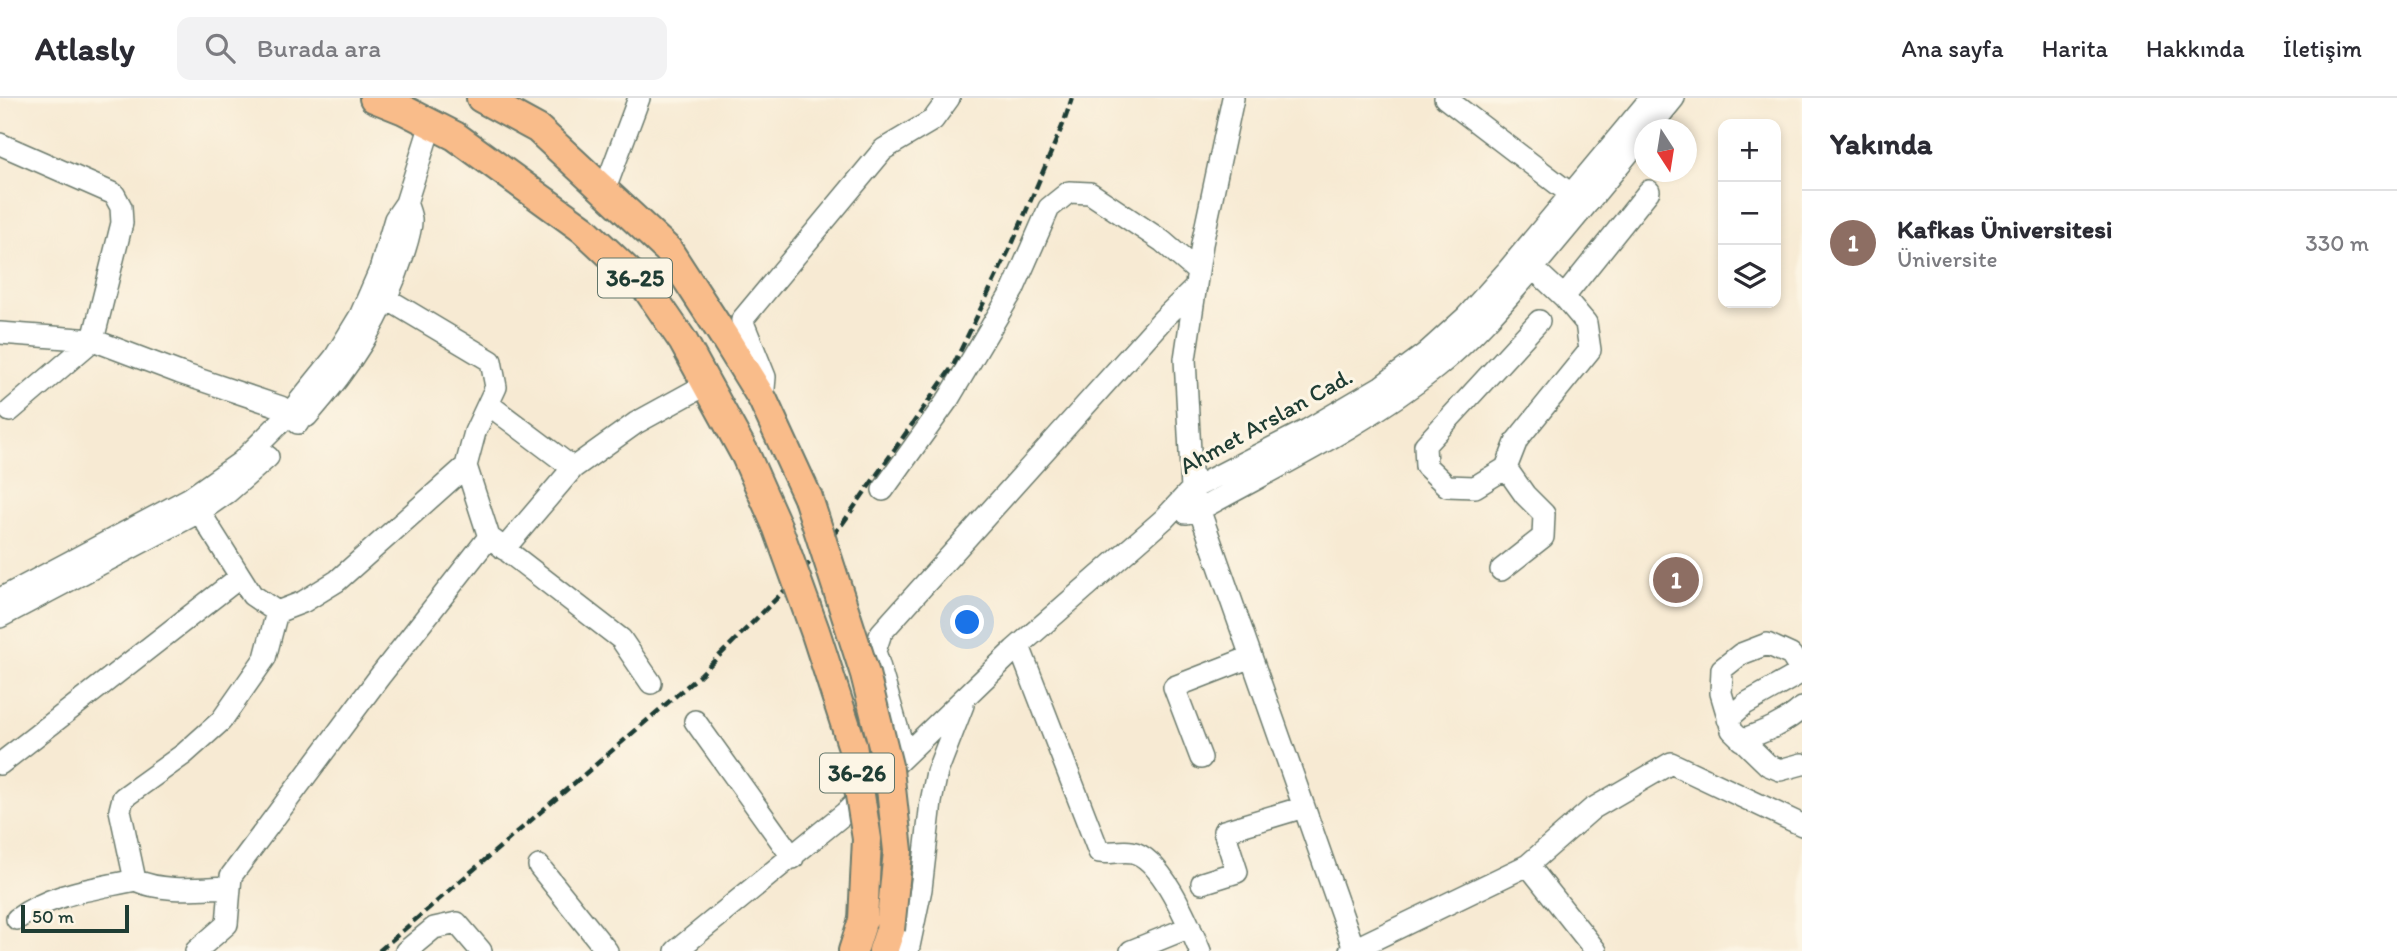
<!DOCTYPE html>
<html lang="tr">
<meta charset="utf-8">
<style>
body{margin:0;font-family:Itim,sans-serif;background:#f2f2f3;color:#2b2b33}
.controls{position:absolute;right:21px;top:21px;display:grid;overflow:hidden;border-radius:14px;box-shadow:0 4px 10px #0003}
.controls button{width:63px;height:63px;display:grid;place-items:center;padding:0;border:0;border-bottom:2px solid #e1e1e2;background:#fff;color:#2b2b33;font:35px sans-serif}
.compass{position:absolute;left:1634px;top:21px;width:63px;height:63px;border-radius:50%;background:#fff;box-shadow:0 4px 10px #0003;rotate:168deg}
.scale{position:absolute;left:21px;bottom:18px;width:108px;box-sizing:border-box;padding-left:7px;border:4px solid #1f3d34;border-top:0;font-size:19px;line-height:24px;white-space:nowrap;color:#1f3d34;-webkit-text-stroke:5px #fcf5e5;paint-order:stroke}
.you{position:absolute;left:968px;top:525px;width:24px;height:24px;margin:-18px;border:5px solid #fff;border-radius:50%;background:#1a73e8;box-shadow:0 0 0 10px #1a73e833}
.badge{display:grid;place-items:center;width:46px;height:46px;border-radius:50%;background:#1a73e8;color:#fff;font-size:23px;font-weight:700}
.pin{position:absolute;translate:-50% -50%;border:4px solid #fff;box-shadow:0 2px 7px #0006}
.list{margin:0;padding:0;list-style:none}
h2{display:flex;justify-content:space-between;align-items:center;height:91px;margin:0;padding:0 28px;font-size:30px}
h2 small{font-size:23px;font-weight:400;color:#7c7c81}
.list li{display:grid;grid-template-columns:46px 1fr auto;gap:21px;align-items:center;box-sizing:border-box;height:105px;padding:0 28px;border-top:2px solid #e1e1e2}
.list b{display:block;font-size:26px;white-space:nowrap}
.list p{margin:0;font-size:23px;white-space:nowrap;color:#7c7c81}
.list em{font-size:23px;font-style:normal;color:#7c7c81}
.icon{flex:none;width:38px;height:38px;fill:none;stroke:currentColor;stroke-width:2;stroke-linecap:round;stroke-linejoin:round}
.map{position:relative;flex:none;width:1802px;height:853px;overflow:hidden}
header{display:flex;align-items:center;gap:42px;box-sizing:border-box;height:98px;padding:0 35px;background:#fff;border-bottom:2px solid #e1e1e2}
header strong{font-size:33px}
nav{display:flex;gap:38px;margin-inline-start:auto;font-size:24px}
.search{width:490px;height:63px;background:#f2f2f3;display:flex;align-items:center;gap:18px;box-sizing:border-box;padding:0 24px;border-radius:14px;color:#7c7c81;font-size:26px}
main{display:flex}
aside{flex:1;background:#fff}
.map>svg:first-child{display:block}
</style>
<header>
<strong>Atlasly</strong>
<div class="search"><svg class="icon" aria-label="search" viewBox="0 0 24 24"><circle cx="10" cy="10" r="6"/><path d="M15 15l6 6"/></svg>Burada ara</div>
<nav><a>Ana sayfa</a><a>Harita</a><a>Hakkında</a><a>İletişim</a></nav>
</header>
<main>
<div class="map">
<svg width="1802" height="853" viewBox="0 0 1802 853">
<rect width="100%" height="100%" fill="#fcf5e5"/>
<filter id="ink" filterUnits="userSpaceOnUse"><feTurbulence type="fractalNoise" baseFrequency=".0143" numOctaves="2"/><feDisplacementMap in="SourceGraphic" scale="14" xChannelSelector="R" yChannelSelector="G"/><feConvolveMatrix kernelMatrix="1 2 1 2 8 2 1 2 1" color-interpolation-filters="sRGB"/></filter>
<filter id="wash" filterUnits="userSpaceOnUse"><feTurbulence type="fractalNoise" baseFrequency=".00686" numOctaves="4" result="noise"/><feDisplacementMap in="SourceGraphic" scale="28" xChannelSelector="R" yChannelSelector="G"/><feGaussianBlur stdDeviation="1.57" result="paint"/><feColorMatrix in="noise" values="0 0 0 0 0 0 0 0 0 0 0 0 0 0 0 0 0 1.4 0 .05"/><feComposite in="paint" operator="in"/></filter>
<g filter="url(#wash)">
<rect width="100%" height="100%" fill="#f7ead3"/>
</g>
<g filter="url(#ink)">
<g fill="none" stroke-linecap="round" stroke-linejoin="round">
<g stroke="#6b7a6c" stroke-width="24">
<path id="minor" d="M1233,0L1202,146L1185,261L1192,391L1354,851
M1445,0L1572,97
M1648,32L1674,0
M0,46L114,96L121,109L122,125L93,242L10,313
M605,91L639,0
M1564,199L1649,93
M0,235L93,242L180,275L281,309L298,325
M763,302L765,279L742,222L884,51L933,22L949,0
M488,306L573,370
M307,318C350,269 383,219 403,157C406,147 412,131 411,121C410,115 408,110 406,105
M1506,370L1475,389L1447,388L1426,368L1425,347L1539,223
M883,392L949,300L1013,192L1049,110L1069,94L1090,95L1162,143L1198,174
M192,402L252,497L277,514L303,504L337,483L466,368
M1186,415L1199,412C1278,368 1365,327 1436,270C1473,240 1505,203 1536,167C1572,124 1609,80 1644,36
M493,442L621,541L651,585
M504,451L573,370L636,325L707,286
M1501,472L1543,439L1544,416L1525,397L1506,370L1517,342L1590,252L1586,225L1564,199L1533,170
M0,501L190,400L241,364L289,316L335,259L360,218L380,172L395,121L406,105L431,26
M0,519L199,414L228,394L268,359
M1019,548L1099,754C1110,756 1121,752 1132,754C1162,760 1189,827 1200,853
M1802,575L1791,557L1767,546L1741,556L1722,571L1721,595L1732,632L1768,667L1780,672L1802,666
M1728,621L1745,606L1802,574
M695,623L793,760
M1741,642C1764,634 1784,626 1802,610
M905,656L875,553L881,535L1163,221L1196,189
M1201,660L1174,589L1251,559
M0,666L240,479
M1528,767L1596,853
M539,768L607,853
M135,782L120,712L123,700L184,656L221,623L265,560L277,514
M1202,785L1237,774L1224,733L1304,709
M17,821C52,795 94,791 135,782C164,795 199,790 230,789
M196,853L227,826L231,778L380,578L489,439L466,368L475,334L496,289L491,263L372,192
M406,853L434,830L457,825L481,853
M676,853L845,715L1014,552L1164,421L1192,391L1307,332L1382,288L1425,256L1466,219L1507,173L1651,0
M908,853L921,791L931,704L937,674L963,607
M1131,853L1190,829
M1350,853L1528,767L1592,711L1671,665L1802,727"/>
</g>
<g stroke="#6b7a6c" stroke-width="32">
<path id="major" d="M374,0L404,12L455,38L583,131L648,192L683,243L746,358L777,428
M481,0L538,31L668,152L725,240L763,302L808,400
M853,853L863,822
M883,853L890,832"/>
</g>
<use href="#minor" stroke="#fff" stroke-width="21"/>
<use href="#major" stroke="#f9bc8a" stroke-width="28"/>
<path stroke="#1f3d34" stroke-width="4.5" stroke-dasharray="10 5" stroke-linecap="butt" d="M379,853L700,577L793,484L843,425L953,268L1013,144L1064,24L1072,0"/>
<g stroke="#6b7a6c" stroke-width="32" stroke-linecap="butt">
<path id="major-bridge" d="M808,400L865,576L889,672L898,753L890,832
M777,428L815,533L852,647L867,741L863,822"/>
</g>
<use href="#major-bridge" stroke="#f9bc8a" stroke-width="28"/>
</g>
</g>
<g text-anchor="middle" stroke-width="6" stroke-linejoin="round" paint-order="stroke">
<g fill="#fcf5e5" stroke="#617469" stroke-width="2">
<rect x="598" y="160.5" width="74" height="39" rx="5"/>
<rect x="820" y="655.5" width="74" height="39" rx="5"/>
</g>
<g font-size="23" font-weight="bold" fill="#1f3d34">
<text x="635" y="188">36-25</text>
<text x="857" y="683">36-26</text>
</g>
<g font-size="24" fill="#1f3d34" stroke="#fcf5e5">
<text transform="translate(1266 323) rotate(-29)" y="8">Ahmet Arslan Cad.</text>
</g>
</g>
</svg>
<div class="controls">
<button>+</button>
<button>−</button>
<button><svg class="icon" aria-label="layers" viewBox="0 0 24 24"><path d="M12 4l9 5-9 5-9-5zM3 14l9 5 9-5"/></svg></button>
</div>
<svg class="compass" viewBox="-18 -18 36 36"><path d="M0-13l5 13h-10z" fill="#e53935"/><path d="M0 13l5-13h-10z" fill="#7c7c81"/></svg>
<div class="scale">50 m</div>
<div class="you"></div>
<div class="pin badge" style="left:1676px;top:482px;background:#8d6e63">1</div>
</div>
<aside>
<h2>Yakında<small></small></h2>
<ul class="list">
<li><span class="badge" style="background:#8d6e63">1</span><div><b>Kafkas Üniversitesi</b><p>Üniversite</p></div><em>330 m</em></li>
</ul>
</aside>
</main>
